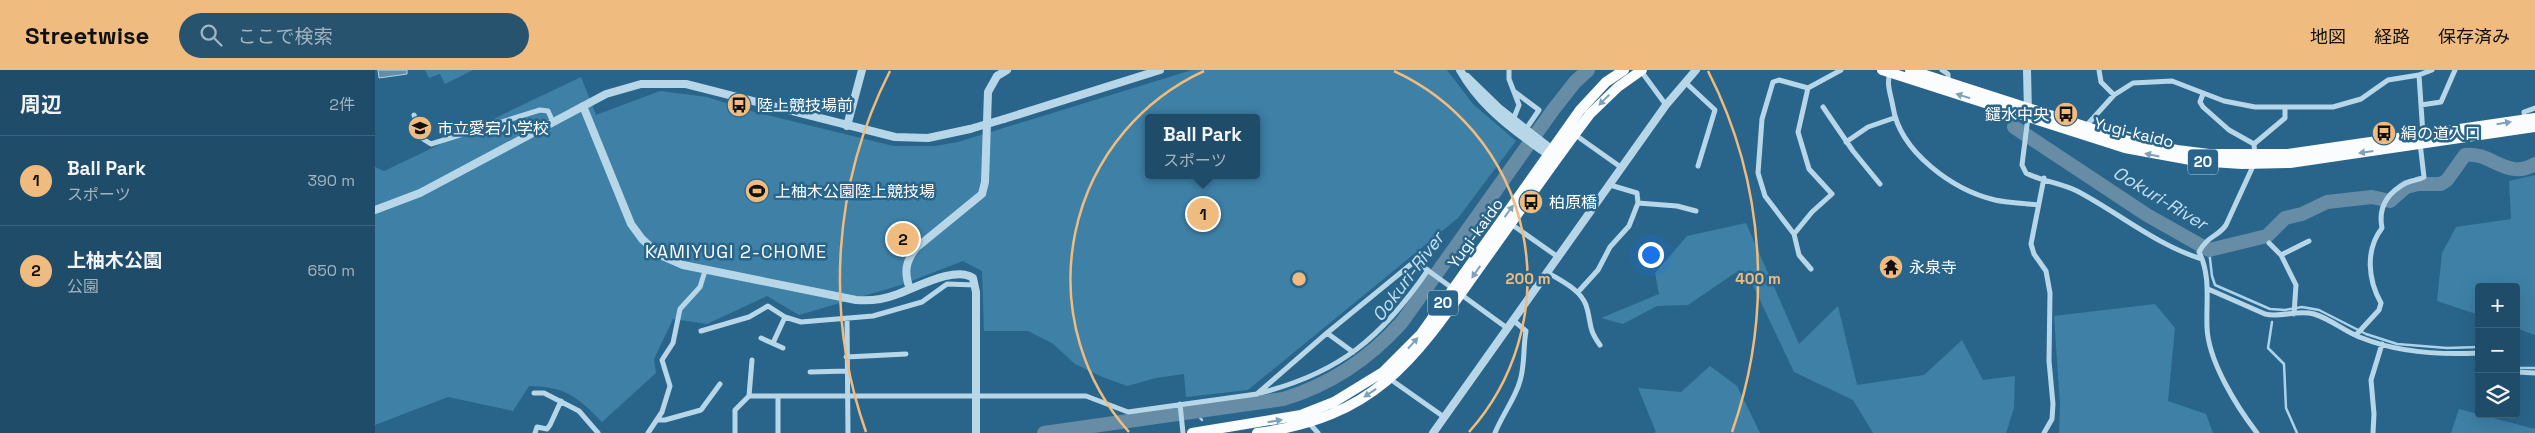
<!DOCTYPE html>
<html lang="ja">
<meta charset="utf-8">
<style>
body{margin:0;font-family:"Space Grotesk","Noto Sans JP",sans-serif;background:#27536e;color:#f1f3f6}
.controls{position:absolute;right:15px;bottom:15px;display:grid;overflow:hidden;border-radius:5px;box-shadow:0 5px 20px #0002}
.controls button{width:45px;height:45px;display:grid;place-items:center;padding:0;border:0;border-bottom:1px solid #3c637c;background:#1f4c68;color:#f1f3f6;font:25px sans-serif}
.you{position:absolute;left:1275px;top:184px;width:18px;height:18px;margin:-12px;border:4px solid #fff;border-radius:50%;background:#1a73e8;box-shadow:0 0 0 8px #1a73e833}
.badge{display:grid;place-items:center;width:32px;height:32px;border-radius:50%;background:#f0bb7e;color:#111;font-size:16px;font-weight:700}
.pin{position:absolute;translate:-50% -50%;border:2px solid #fff;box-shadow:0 1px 5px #0006}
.popup{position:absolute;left:770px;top:44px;width:115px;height:65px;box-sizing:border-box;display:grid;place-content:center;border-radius:5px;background:#1f4c68;filter:drop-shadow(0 1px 4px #0005);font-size:16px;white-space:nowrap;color:#a1b4c0}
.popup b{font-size:19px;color:#f1f3f6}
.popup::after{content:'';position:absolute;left:50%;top:100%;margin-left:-10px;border:10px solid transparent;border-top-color:#1f4c68}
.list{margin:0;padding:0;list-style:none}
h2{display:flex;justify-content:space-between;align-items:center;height:65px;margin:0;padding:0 20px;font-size:21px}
h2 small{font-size:16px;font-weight:400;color:#a1b4c0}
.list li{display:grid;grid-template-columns:32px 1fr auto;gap:15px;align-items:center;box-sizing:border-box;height:90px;padding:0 20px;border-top:1px solid #3c637c}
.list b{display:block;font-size:19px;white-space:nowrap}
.list p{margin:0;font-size:16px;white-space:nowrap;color:#a1b4c0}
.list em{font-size:16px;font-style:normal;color:#a1b4c0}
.icon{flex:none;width:28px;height:28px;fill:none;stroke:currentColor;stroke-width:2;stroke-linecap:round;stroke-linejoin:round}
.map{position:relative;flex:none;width:2160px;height:363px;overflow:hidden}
header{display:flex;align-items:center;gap:30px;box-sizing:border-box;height:70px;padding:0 25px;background:#f0bb7e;color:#111}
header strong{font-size:24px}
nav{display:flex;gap:28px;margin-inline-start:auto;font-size:18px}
.search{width:350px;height:45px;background:#27536e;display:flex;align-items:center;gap:12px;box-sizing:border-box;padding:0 18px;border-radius:28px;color:#a1b4c0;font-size:19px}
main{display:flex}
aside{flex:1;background:#1f4c68}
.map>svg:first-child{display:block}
</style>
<header>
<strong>Streetwise</strong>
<div class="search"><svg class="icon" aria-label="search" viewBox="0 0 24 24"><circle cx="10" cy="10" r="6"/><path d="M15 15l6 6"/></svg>ここで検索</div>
<nav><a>地図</a><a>経路</a><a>保存済み</a></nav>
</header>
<main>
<aside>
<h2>周辺<small>2件</small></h2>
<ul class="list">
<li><span class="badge">1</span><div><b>Ball Park</b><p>スポーツ</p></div><em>390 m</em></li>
<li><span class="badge">2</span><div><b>上柚木公園</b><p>公園</p></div><em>650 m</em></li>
</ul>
</aside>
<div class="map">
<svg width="2160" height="363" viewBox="0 0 2160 363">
<rect width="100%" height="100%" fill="#29658a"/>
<path fill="#3e80a6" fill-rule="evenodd" d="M50,0H98L70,14L65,4L54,8Z
M817,0H1072L1098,34L1141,71L1083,148L873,320L811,327L809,304L781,308L752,316L725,306L700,294L677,273L653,261H609L607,201L588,191L526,215L424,245L392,226L332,254L298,249L279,289L281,303L227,352C201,326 192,317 154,316L138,341L73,327L0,355V97L9,101L206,7L221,45L285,21L332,27L376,41L502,72L519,76H560L583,72ZM774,48H882V105H774Z
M2160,105V265L2141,258V217H2104V245L2062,231L2067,183L2081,157L2136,149L2134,111Z
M1371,153L1424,274L1463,236L1482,315L1549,305L1587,270L1608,310L1640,306L1639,338L1631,363H1498L1478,330L1419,302L1375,209L1360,203L1313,235L1282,236L1248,254L1226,248L1284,224L1280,203L1312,166Z
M1780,234L1800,258L1793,331L1831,344L1838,363H1684L1685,335L1679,246Z
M1335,296L1362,316L1385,363H1279L1281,362L1263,318L1306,322Z
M2084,339L2160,359V363H2076Z"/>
<path fill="#668da5" stroke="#acd3e9" d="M3,0H32V4L4,8Z"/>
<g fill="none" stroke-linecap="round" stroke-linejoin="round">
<path stroke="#acd3e9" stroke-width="2.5" d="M1834,180L1837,206L1840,215L1895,239L1910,240L1927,237L1944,240L1991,264L2022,274L2072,278L2104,277
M1897,252L1893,278L1909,294L1911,338L1922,363
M2141,298H2160
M820,342L827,350"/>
<path stroke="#668da5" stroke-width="14" d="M1639,57L1772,145L1834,180L1892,166L1910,148L1927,144L1952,132L1997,127L2015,131L2031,117L2043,114H2066L2072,110L2090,85C2116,81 2132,111 2160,94
M669,363L908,329C955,315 994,289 1027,252L1178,40L1200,12L1213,0"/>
<path stroke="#b7d7e9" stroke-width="5" d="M1134,0V9L1144,35L1138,50
M1567,0L1573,4V12
M1724,0L1726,12L1739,25
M1266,1L1291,35
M1515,3C1511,14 1516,25 1518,37C1525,82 1578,120 1620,130C1634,133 1649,133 1662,135
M2044,5L2048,65
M1310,12L1340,40L1323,96
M1140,22L1164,40L1151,59
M1828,24L1825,32L1828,37L1854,60L1879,74L1880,86
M2046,35L2066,32L2080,0
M1448,37L1478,81L1505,114
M39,45L48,69L56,74L165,40L173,41L178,52
M1653,47L1647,95L1651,103C1666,111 1686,113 1702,121C1744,143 1781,175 1827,189
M2150,49L2149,42L2160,38
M1711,56L1739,25L1758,13L1797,11L1849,31L1880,37H1958L1986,29L2013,10L2044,5L2057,0
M1199,64L1247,98
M1471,72L1493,57L1519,48
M1879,74L1910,48V38
M1879,94L1851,155C1843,167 1833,165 1824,182C1836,206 1831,231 1832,257C1833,291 1862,337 1882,363
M1669,108L1656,174L1659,184L1671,201L1675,223L1674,291L1678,334L1677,349L1669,363
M1263,133L1302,136L1321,141
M1136,154L1183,187
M1419,164L1390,126L1383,103L1387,49L1398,12L1404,10L1433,18
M1894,173L1906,185L1921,215L1919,244
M1906,185L1934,171
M1436,199L1424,185L1419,164L1437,142L1457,124L1434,99L1423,62L1433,18L1466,0
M1172,202C1186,211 1205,219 1211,235C1217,253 1212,257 1225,275
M1833,219L1890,244C1907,248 1923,239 1939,244C1956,249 1970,262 1987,268C2022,282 2066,285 2104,283
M1203,222L1223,200L1235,177L1254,156L1263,133L1262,123L1235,115
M472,248L473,363
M326,261L374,247L393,236L410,247L426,252L498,246L547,232L572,214L600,215
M952,263L978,282
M1981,265L2004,240L2006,233C1993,210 1990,180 2007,158C2003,138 2012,123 2031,113C2037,110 2044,110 2049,107L2045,73
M386,268L408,278
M398,273L410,247
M471,287L531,284
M435,302L472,301
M2141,302L2160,303
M1015,309L1069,347
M159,323H169L204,341L223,363
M885,323C965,303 1007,267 1053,200
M374,326L377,290
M403,326V363
M805,334L808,363
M282,350H290L326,340L345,314
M934,353L943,363
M160,363L162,357L172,359L175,355L186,331
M273,363L287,342L295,316L287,290L298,273L305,239L325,217L330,201
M360,363V340L374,326H711L753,342L882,324L952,263L1040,191L1132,258
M1120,363C1127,345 1140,329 1145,311C1150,295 1148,277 1151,261L1138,250
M1998,363L1999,344L1996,310L2007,274"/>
<path stroke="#b7d7e9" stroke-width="8" d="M1085,0C1102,30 1126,51 1154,71C1161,76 1169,83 1177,86
M1652,0L1653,43
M1092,7L1125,39L1180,82
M208,36L256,154L267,169L283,184L308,195L481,230C494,231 507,230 520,225C539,219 580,195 598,208L601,222V363
M629,49L785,0
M472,56L487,0
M0,140L45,123L231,24L266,14H311L520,67L553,68L595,59
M535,219C529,203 530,192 541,178L607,124L610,112L613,22L622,6L632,0
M1058,363L1291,35L1321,0"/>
<path stroke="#fafcfe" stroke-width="10" d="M1507,0L1750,78L1821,91L1867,94L1915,93L2160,57
M1535,0L1752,70L1802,80L1834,84H1913L2160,48
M817,363L926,345L959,332L1008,302L1046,264L1205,40L1231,12L1249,0
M882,363C1002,347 1039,290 1104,198C1141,147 1177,94 1215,44L1243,17L1267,0"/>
<path stroke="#b7d7e9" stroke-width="8" d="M595,59L629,49"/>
</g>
<defs><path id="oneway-solid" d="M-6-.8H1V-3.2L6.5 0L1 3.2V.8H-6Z" transform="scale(1.25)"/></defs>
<g fill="#7da1b8">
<use href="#oneway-solid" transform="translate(1588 26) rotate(-162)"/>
<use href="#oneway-solid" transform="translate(1229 30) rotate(135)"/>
<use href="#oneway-solid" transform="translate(2129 53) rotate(-9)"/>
<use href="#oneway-solid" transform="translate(1991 82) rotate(172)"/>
<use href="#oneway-solid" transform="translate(1777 85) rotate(-168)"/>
<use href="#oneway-solid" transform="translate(1134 141) rotate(-54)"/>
<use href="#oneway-solid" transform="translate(1101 202) rotate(125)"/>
<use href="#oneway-solid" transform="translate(1038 273) rotate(-48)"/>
<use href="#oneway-solid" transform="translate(995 323) rotate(146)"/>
<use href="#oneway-solid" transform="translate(900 351) rotate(-10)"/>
</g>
<g fill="none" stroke="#f0bb7e" stroke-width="2.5">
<path d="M754 362A229 229 0 0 1 829 1M1019 1A229 229 0 0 1 1094 362"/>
<path d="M491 362A459 459 0 0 1 515 1M1333 1A459 459 0 0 1 1357 362"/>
</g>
<defs>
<g id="bus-disc" transform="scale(1.25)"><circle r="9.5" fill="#f0bb7e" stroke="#29658a"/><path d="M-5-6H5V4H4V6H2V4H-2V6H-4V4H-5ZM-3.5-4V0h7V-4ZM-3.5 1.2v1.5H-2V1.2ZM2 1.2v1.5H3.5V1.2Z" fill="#111"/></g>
<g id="school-disc" transform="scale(1.25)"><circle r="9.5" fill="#f0bb7e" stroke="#29658a"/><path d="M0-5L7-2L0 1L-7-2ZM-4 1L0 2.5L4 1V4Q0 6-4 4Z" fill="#111"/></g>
<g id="stadium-disc" transform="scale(1.25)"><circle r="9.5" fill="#f0bb7e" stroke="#29658a"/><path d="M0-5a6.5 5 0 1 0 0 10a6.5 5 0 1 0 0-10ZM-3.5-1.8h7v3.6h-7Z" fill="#111"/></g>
<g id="temple-disc" transform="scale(1.25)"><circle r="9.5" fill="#f0bb7e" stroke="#29658a"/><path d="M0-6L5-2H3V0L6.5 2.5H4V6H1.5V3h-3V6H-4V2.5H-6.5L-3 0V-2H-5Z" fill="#111"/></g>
</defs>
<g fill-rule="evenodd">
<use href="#bus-disc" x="364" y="35"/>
<use href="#bus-disc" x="1691" y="44"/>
<use href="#school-disc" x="45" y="58"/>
<use href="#bus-disc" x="2009" y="63"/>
<use href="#stadium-disc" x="382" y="121"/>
<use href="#bus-disc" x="1156" y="132"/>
<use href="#temple-disc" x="1516" y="197"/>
</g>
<g text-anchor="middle" stroke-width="5" stroke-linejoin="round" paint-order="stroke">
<g fill="#29658a" stroke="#bfd1dc" stroke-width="1">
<rect x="1813" y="79.5" width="30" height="25" rx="4"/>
<rect x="1053" y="220.5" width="30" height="25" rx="4"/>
</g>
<g font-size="15" font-weight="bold" fill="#fff">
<text x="1828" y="97">20</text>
<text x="1068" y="238">20</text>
</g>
<g font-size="16" fill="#fff" stroke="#29658a" text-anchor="start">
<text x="382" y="41">陸上競技場前</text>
<text x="1674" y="50" text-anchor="end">鑓水中央</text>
<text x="62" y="64">市立愛宕小学校</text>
<text x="2026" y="69">絹の道入口</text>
<text x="400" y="127">上柚木公園陸上競技場</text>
<text x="1174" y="138">柏原橋</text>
<text x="1534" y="203">永泉寺</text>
</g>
<g font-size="16" fill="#fff" stroke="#29658a">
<text transform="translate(1759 62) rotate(14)" y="6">Yugi-kaido</text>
<text transform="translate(1100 163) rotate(-54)" y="6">Yugi-kaido</text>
</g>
<g font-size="18" font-style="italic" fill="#c3e0f0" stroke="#29658a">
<text transform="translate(1785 128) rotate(31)" y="6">Ookuri-River</text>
<text transform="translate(1033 207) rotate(-53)" y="6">Ookuri-River</text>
</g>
<g font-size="18" letter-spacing="1" fill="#fff" stroke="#29658a">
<text x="361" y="188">KAMIYUGI 2-CHOME</text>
</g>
</g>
<circle cx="924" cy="209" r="8" fill="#f0bb7e" stroke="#29658a" stroke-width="2.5"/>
<g font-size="15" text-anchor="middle" font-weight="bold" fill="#f0bb7e" stroke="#29658a" stroke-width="5" stroke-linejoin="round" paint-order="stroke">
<text x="1153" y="214">200 m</text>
<text x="1383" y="214">400 m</text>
</g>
</svg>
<div class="controls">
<button>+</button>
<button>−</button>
<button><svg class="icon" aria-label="layers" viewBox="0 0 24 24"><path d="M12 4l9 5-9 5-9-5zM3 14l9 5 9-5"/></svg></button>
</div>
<div class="you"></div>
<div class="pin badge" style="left:828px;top:144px">1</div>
<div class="popup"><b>Ball Park</b>スポーツ</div>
<div class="pin badge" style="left:528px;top:169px">2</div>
</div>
</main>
